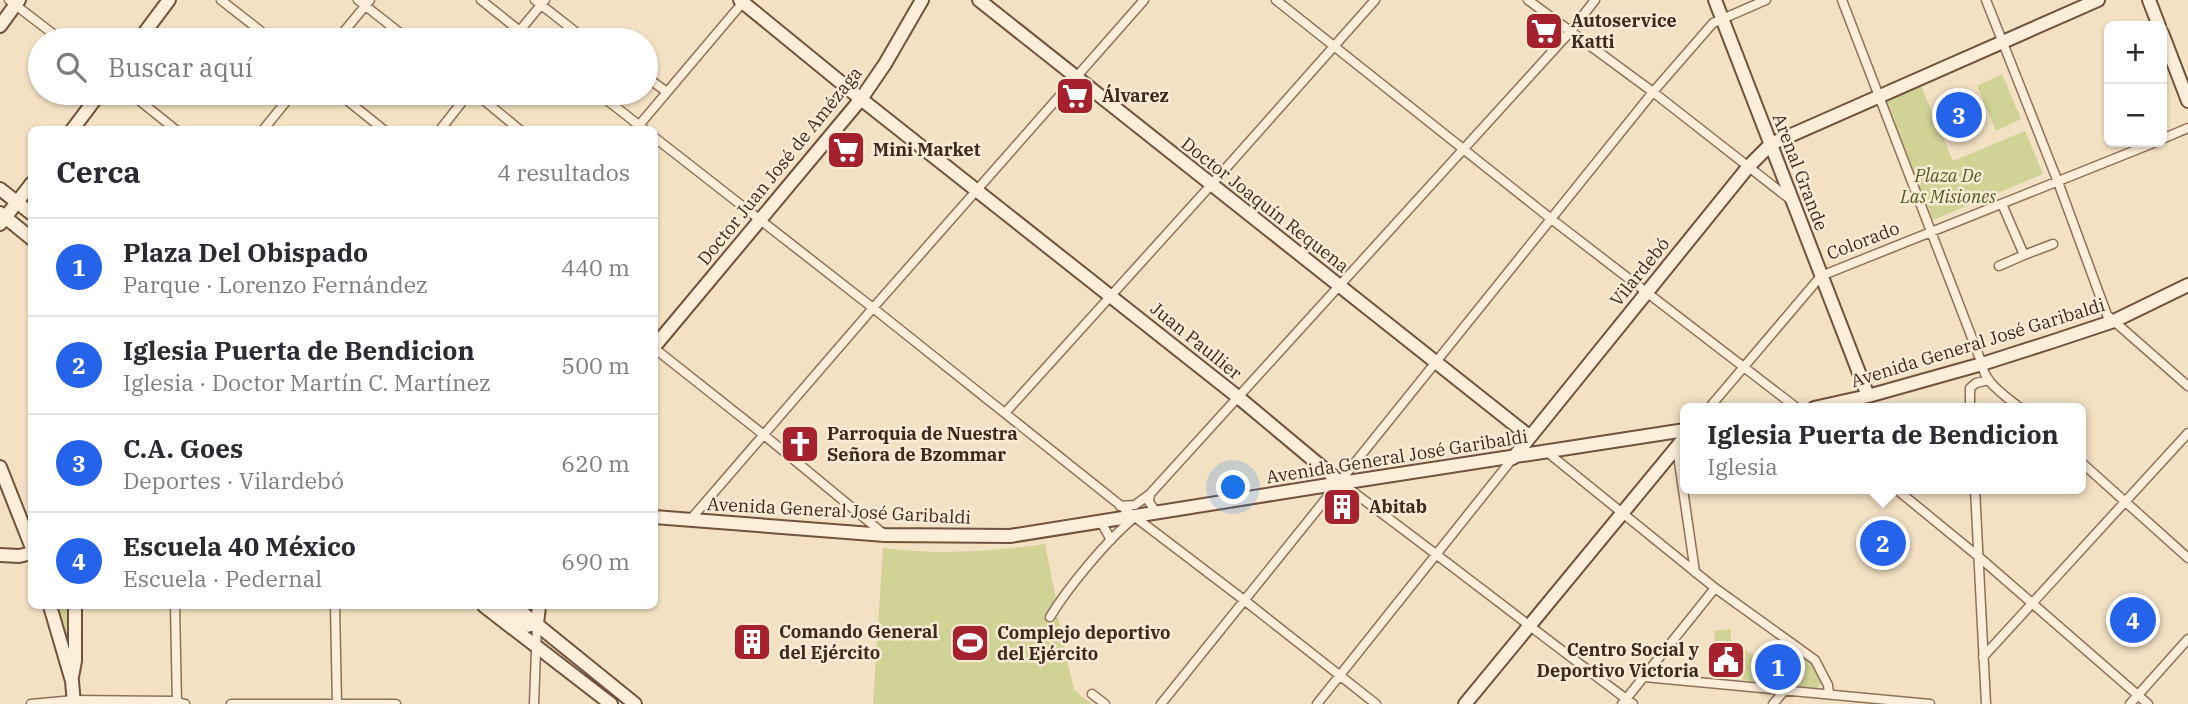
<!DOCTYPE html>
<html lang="es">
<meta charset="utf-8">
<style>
body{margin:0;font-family:"IBM Plex Serif",serif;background:#f7f7f7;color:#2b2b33}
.controls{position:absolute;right:21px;top:21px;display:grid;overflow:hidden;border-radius:10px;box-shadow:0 2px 5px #0004}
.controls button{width:63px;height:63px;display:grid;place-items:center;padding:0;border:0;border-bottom:2px solid #e1e1e2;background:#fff;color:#2b2b33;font:35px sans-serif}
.you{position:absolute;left:1234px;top:488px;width:24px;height:24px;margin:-18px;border:5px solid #fff;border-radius:50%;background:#1a73e8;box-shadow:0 0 0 10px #1a73e833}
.badge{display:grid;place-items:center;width:46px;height:46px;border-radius:50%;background:#2563eb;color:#fff;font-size:23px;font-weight:700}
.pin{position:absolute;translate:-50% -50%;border:4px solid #fff;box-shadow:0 2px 7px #0006}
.popup{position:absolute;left:1680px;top:403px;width:406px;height:91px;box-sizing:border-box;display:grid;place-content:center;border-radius:10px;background:#fff;filter:drop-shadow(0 2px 5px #0005);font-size:23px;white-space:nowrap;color:#7c7c81}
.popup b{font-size:26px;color:#2b2b33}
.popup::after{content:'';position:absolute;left:50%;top:100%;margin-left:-14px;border:14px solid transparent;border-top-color:#fff}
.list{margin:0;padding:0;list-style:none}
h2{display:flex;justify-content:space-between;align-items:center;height:91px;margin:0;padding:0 28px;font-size:30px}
h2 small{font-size:23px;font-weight:400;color:#7c7c81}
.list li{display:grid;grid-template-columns:46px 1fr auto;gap:21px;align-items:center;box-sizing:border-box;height:98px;padding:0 28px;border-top:2px solid #e1e1e2}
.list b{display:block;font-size:26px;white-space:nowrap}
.list p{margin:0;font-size:23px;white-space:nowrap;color:#7c7c81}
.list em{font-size:23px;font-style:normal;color:#7c7c81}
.icon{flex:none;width:38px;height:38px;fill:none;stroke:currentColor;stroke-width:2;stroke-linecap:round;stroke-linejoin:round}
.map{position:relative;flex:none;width:2188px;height:704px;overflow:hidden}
.search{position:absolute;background:#fff;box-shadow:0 2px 5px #0004;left:28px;top:28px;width:630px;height:77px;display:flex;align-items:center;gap:18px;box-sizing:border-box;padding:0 24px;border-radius:38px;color:#7c7c81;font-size:26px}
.panel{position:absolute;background:#fff;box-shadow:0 2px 5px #0004;left:28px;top:126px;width:630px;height:483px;border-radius:10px}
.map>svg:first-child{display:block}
</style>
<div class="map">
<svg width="2188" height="704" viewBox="0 0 2188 704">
<rect width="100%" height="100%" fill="#f3e1c3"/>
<path fill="#d0d296" d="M2002,74L2021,119L1996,131L1977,86Z
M1921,86L1953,161L2025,131L2043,174L1933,220L1885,102Z
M1045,544L1056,599L1044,617L1053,622L1056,618H1058L1074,690L1092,704H873L883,548C937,555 992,552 1045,544Z
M57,606H70L69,650Z
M1730,629L1733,659L1717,661L1714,631Z
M1782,641L1810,662L1821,682L1818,688L1815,689L1743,680L1739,646L1766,664Z"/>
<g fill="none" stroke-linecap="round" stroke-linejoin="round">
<g stroke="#8f7158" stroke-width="11">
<path id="street" d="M9,0L61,40
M221,0L272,40
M358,0L409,40
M481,0L531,40
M535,0L586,40
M1276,0L1550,218L1797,408
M1528,0L1653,92L1791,200
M1842,0L1982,364C1984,383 2006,396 2020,408
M1986,0L2058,182L2107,315L2188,386
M337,40L370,0
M512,40L545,0
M646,77L667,92
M130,93L176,130
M338,93L384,130
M475,93L520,130
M598,93L645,130
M263,130L293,93
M440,130L469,93
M635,130L744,1
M654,137L873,308L1135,517L1244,600L1376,704
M2162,139L2188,128
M2002,204L2024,255L2053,244
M1999,266L2024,255
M654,348L764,435L885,535
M1709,408L1821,276L2156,142
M1970,408V388L1976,383L1989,380
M1005,413L1211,185L1375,0
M1677,448L1695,572
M1547,452L1715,588L1815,660L1828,685L1829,694
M2081,462L2188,558
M1341,483C1439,555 1535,631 1633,704
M1896,489L1979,557L2148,704
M1975,489L1986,704
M1120,506L1135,505L1150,494
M1157,513L1149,502L1150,494L1570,32L1595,0
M690,520L873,308L1144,0
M1101,522L1111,540
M175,606L177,704
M335,606L337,704
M1050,617C1068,587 1108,539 1135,517
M1983,657L2188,433
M1644,677L1930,704
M1092,694L1105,704
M31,704L74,700L171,701L185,704
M231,704H396
M534,704L537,624
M1161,704L1653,92L1713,23L1766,0
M1317,704L1513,458
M1622,704L1715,588
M1773,704L1785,690
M2130,704L2188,639"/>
</g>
<g stroke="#71523b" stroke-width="16">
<path id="secondary" d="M740,0L866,103L1238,397L1341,483
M979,0L1529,436
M1715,0L1868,396
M2149,0L2159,26
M0,26L19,0
M2162,33L2188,101
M139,40L169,0
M72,130L100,93
M0,189L32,214
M0,213L32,239
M0,224L32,183
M654,347L861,99L885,64L922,0
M1814,408L1868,396L1982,364L2054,341L2114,321L2188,285
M1513,458L1749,166L1771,144L2098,0
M0,467L32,548
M654,517L885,535L1010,536L1341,483L1685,430
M0,555L19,556L32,553
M50,606L72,681L74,704
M484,606L611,704
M498,606L525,626L537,624
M514,606L635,704
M537,624L539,606
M72,677L75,661V606
M1465,704L1685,437"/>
</g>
<use href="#street" stroke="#fceed8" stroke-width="8"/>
<use href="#secondary" stroke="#fceed8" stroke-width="12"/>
</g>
<defs>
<g id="supermarket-square" transform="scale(2.0125)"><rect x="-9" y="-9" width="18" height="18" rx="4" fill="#a5212d" stroke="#f9ebd4"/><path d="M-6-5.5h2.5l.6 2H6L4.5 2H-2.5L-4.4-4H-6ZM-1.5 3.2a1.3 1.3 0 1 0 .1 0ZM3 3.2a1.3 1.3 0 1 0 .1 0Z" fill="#fff"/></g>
<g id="church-square" transform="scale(2.0125)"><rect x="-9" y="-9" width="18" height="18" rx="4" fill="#a5212d" stroke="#f9ebd4"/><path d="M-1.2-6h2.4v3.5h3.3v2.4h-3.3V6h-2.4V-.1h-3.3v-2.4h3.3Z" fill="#fff"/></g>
<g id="building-square" transform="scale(2.0125)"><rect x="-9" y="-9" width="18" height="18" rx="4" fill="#a5212d" stroke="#f9ebd4"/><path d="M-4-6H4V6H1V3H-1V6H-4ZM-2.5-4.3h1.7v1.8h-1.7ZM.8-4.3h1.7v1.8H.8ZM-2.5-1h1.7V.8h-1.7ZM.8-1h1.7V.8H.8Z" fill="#fff"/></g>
<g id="stadium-square" transform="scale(2.0125)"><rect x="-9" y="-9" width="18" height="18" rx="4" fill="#a5212d" stroke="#f9ebd4"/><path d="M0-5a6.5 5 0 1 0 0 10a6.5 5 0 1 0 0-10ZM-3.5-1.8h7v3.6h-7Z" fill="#fff"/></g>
<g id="civic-square" transform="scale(2.0125)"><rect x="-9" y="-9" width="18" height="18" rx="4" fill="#a5212d" stroke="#f9ebd4"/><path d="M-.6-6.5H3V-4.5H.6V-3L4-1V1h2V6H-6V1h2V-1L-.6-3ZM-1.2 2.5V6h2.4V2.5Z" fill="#fff"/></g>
</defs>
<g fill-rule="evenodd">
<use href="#supermarket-square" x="1544" y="31"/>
<use href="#supermarket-square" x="1075" y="96"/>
<use href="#supermarket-square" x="846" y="150"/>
<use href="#church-square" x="800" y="444"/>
<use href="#building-square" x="1342" y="507"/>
<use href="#building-square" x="752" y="642"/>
<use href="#stadium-square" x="970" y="643"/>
<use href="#civic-square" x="1726" y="660"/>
</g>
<g text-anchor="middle" stroke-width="5" stroke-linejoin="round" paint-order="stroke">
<g font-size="18" font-weight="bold" fill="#3e2a1d" stroke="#f9ebd4" text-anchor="start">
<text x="1571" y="27">Autoservice<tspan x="1571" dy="21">Katti</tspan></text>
<text x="1102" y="102">Álvarez</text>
<text x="873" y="156">Mini Market</text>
<text x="827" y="440">Parroquia de Nuestra<tspan x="827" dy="21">Señora de Bzommar</tspan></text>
<text x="1369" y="513">Abitab</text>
<text x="779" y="638">Comando General<tspan x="779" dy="21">del Ejército</tspan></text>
<text x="997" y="639">Complejo deportivo<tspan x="997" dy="21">del Ejército</tspan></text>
<text x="1699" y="656" text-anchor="end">Centro Social y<tspan x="1699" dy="21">Deportivo Victoria</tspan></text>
</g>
<g font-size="18" fill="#3e2a1d" stroke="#f9ebd4">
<text transform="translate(780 166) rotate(-51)" y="6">Doctor Juan José de Amézaga</text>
<text transform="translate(1800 172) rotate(69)" y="6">Arenal Grande</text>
<text transform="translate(1265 205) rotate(38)" y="6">Doctor Joaquín Requena</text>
<text transform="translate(1863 241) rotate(-21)" y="6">Colorado</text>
<text transform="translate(1640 272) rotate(-51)" y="6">Vilardebó</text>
<text transform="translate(1196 341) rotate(39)" y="6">Juan Paullier</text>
<text transform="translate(1978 343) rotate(-17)" y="6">Avenida General José Garibaldi</text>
<text transform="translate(1397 457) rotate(-9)" y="6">Avenida General José Garibaldi</text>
<text transform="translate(839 511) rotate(3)" y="6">Avenida General José Garibaldi</text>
</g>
<g font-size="18" font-style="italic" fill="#525c22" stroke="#f9ebd4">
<text x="1948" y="182">Plaza De<tspan x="1948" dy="21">Las Misiones</tspan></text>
</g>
</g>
</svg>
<div class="controls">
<button>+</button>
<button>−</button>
</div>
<div class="you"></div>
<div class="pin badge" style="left:1778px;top:667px">1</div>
<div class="pin badge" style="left:1883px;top:543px">2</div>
<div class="popup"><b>Iglesia Puerta de Bendicion</b>Iglesia</div>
<div class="pin badge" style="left:1959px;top:115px">3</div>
<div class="pin badge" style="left:2133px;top:620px">4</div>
<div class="search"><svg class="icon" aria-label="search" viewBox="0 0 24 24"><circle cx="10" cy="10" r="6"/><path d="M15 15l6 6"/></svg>Buscar aquí</div>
<section class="panel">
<h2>Cerca<small>4 resultados</small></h2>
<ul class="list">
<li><span class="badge">1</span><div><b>Plaza Del Obispado</b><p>Parque · Lorenzo Fernández</p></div><em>440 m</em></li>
<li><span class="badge">2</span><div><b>Iglesia Puerta de Bendicion</b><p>Iglesia · Doctor Martín C. Martínez</p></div><em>500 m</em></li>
<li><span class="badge">3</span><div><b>C.A. Goes</b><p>Deportes · Vilardebó</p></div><em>620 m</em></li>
<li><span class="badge">4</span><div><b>Escuela 40 México</b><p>Escuela · Pedernal</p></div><em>690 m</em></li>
</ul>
</section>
</div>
